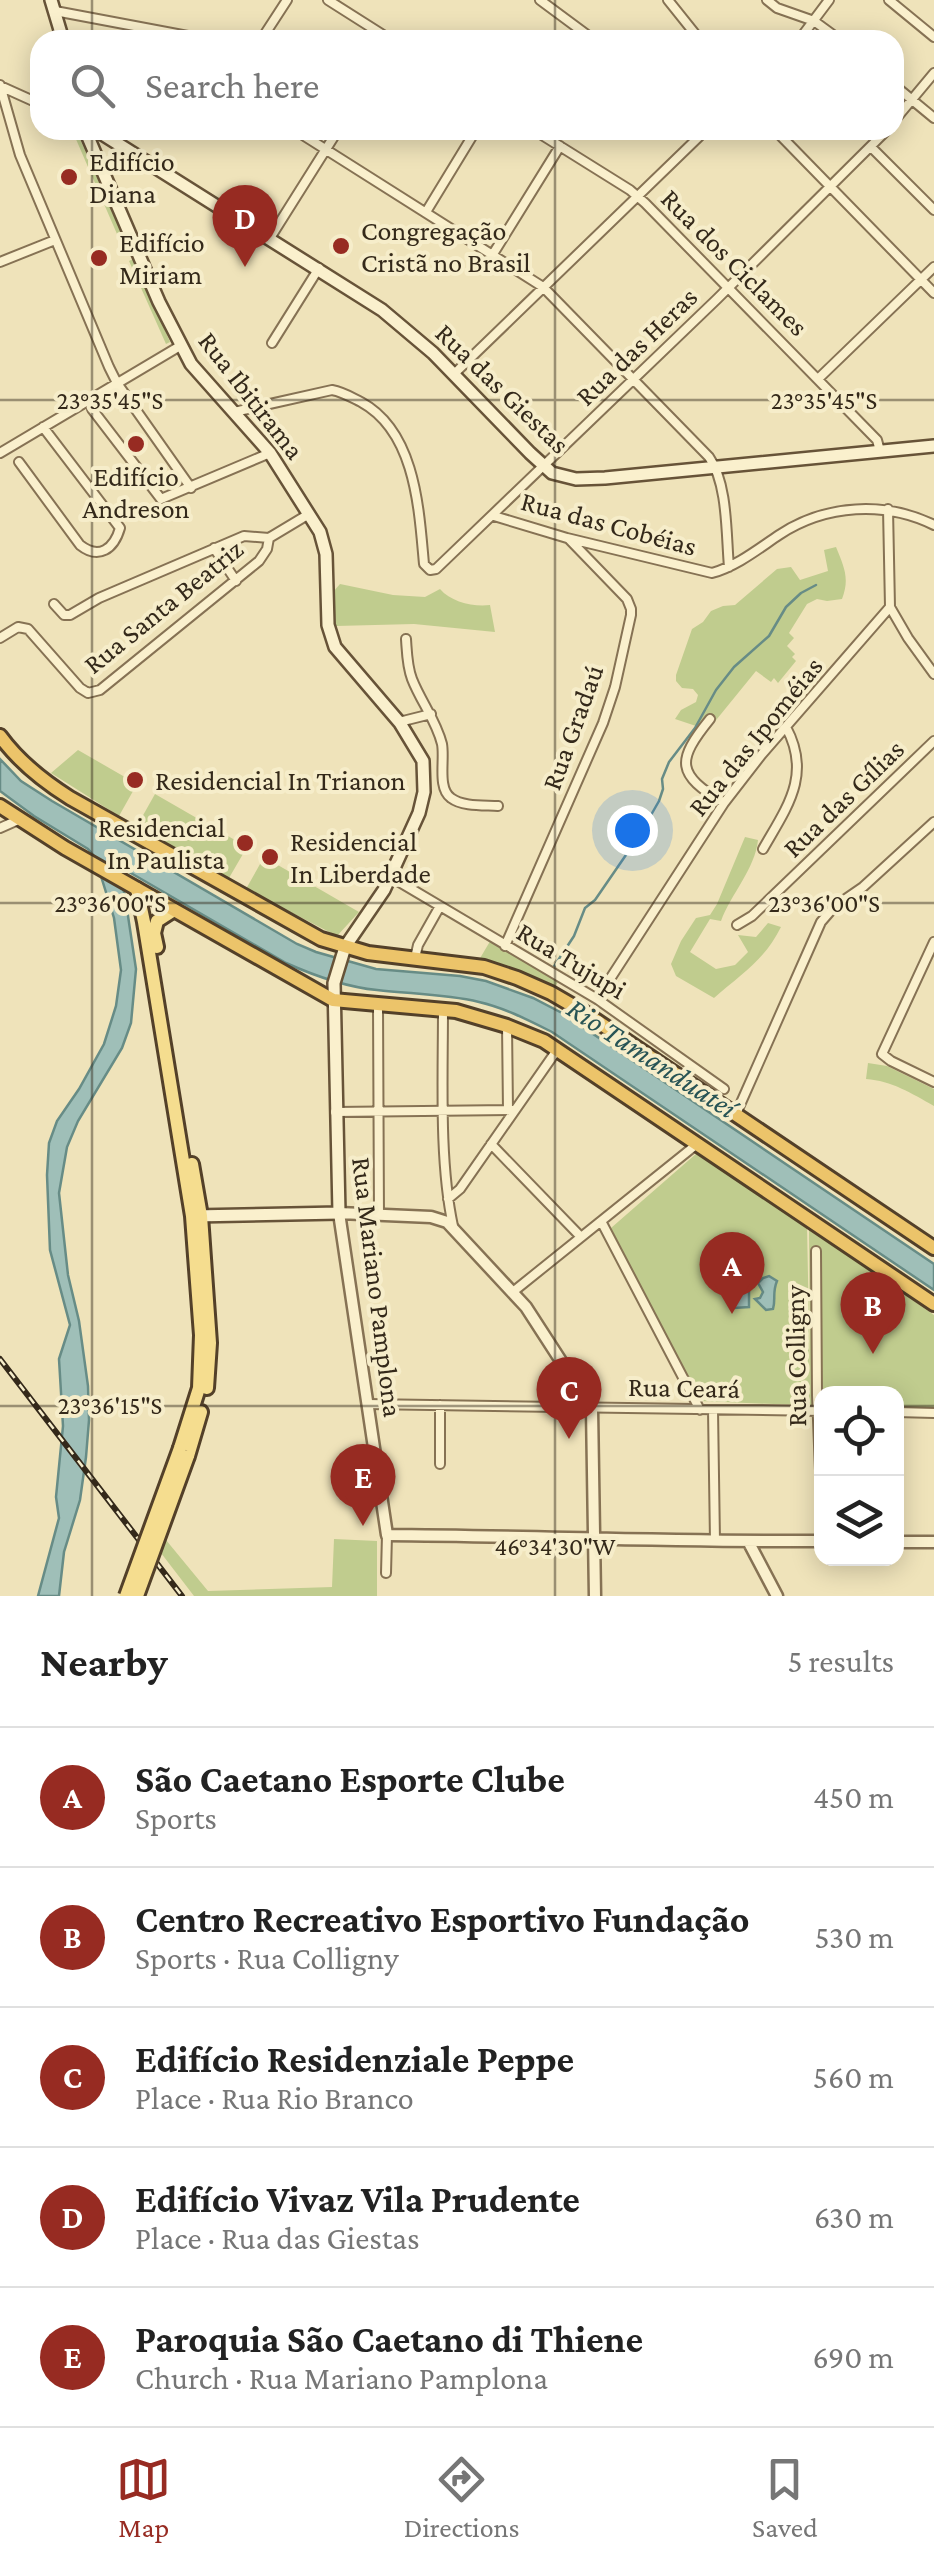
<!DOCTYPE html>
<meta charset="utf-8">
<style>
body{margin:0;font-family:"Crimson Pro",serif;background:#f6f6f6;color:#222}
.controls{position:absolute;right:30px;bottom:30px;display:grid;overflow:hidden;border-radius:20px;box-shadow:0 5px 25px #0003}
.controls button{width:90px;height:90px;display:grid;place-items:center;padding:0;border:0;border-bottom:2px solid #e0e0e0;background:#fff;color:#222;font:50px sans-serif}
.you{position:absolute;left:632px;top:830px;width:35px;height:35px;margin:-25px;border:8px solid #fff;border-radius:50%;background:#1a73e8;box-shadow:0 0 0 15px #1a73e833}
.badge{display:grid;place-items:center;width:65px;height:65px;border-radius:50%;background:#972b22;color:#fff;font-size:32px;font-weight:700}
.pin{position:absolute;translate:-50% -82px;filter:drop-shadow(0 2px 5px #0008)}
.pin::after{content:'';position:absolute;top:52px;width:35px;height:30px;background:inherit;clip-path:polygon(0 0,100% 0,50% 100%)}
.list{margin:0;padding:0;list-style:none}
h2{display:flex;justify-content:space-between;align-items:center;height:130px;margin:0;padding:0 40px;font-size:42px}
h2 small{font-size:32px;font-weight:400;color:#767676}
.list li{display:grid;grid-template-columns:65px 1fr auto;gap:30px;align-items:center;box-sizing:border-box;height:140px;padding:0 40px;border-top:2px solid #e0e0e0}
.list b{display:block;font-size:38px;white-space:nowrap}
.list p{margin:0;font-size:32px;white-space:nowrap;color:#767676}
.list em{font-size:32px;font-style:normal;color:#767676}
.icon{flex:none;width:55px;height:55px;fill:none;stroke:currentColor;stroke-width:2;stroke-linecap:round;stroke-linejoin:round}
.map{position:relative;flex:none;width:934px;height:1596px;overflow:hidden}
.search{position:absolute;background:#fff;box-shadow:0 5px 25px #0003;left:30px;right:30px;top:30px;height:110px;display:flex;align-items:center;gap:25px;box-sizing:border-box;padding:0 35px;border-radius:30px;color:#767676;font-size:38px}
.sheet{height:830px;background:#fff}
nav{display:flex;justify-content:space-around;align-items:center;box-sizing:border-box;height:140px;border-top:2px solid #e0e0e0;background:#fff;font-size:28px;color:#767676}
nav a{display:grid;justify-items:center;gap:5px}
nav .on{color:#972b22}
.map>svg:first-child{display:block}
</style>
<div class="map">
<svg width="934" height="1596" viewBox="0 0 934 1596">
<rect width="100%" height="100%" fill="#efe3ba"/>
<path fill="#c0cc8e" d="M72,130H76L121,232L117,234Z
M133,259L170,342L166,344L129,261Z
M836,547C844,567 850,578 842,599L827,601L817,599L807,604L789,633L794,638L787,646L795,654L792,657L796,661L778,683L774,678L771,682L756,671L708,730L675,719L681,710L696,702L698,695L693,689L682,688L676,681V675L692,629L703,622L711,611L723,606L735,605L777,569L791,567L800,580L828,571L824,550Z
M340,584L393,595L425,597L440,589C451,602 473,607 490,605L495,632L414,624L336,626L333,592Z
M78,750L137,784L119,816L51,773Z
M155,794L247,847L229,878L137,826Z
M745,837L758,840C755,869 731,894 721,921L710,919L690,952L716,969L735,965L748,952L738,935L756,937L768,923L781,927C764,961 741,974 714,998L676,976L671,964L681,941L696,918L710,915L717,904Z
M264,857L359,912L337,936L246,889Z
M492,938L561,977L551,993L476,965Z
M868,1063L887,1066L934,1089V1106C911,1093 892,1081 866,1079Z
M697,1153L807,1225L810,1378L809,1229L934,1315V1410L897,1409L896,1394H822L821,1406L700,1401L611,1228Z
M334,1539L377,1541V1596H194L161,1553L166,1540L208,1591L332,1587Z"/>
<path fill="#9fbfb8" stroke="#678c86" stroke-width="2.5" d="M0,759L21,781L52,801L297,944L316,952L376,969L460,976L486,981L533,998L562,1013L934,1264V1290L552,1032C528,1020 505,1008 479,1002C445,994 411,994 377,990C345,987 315,976 286,963L117,865L125,896L136,969L131,1023L122,1048L78,1121L67,1147L59,1193L68,1275L79,1321L88,1386L89,1420L86,1457L80,1500L64,1552L59,1596H38L59,1518L56,1497L63,1426L59,1359L70,1325L50,1250L47,1175L49,1143L57,1121L79,1089L104,1044L116,1006L121,970L114,918L95,857L88,849L34,816L0,791Z
M769,1276L777,1281C772,1293 776,1299 773,1309L766,1310L755,1299L760,1298L763,1292L758,1283L763,1278Z
M734,1282H749V1307L734,1308Z"/>
<g fill="none" stroke-linecap="round" stroke-linejoin="round">
<path stroke="#678c86" stroke-width="2.5" d="M553,968L574,936L585,908L595,900L639,836L659,801L663,789L662,779L669,762L695,728L716,690L734,667L769,636L786,607L801,593L816,585"/>
<g stroke="#867254" stroke-width="12">
<path id="minor" d="M328,0L391,40
M540,0L594,40
M668,0L700,40
M767,0L777,8L814,21L840,40
M889,0L934,37
M55,11L209,40
M261,40L287,0
M799,40L829,0
M0,85L20,155L109,367L117,383L191,488
M894,85L934,118
M0,86L40,104
M894,121L934,73
M295,130L543,287L709,457C728,484 726,534 729,567
M534,130L630,190L645,203L877,440L880,451
M775,130L934,293
M871,147L934,210
M426,212L476,130
M270,238L338,130
M493,254L560,146
M0,262L55,240
M272,343L319,268
M454,374L706,130
M818,379L934,267
M92,409L161,499L270,453
M234,412L332,390C343,392 351,397 361,402C416,432 419,510 424,564L430,570L436,569L717,299L887,130
M0,453L180,346
M19,462L80,545C99,560 114,549 120,528L43,427
M888,509L890,607L908,638L934,674
M494,516L567,538L712,573C737,566 758,549 779,535C826,504 885,501 934,525
M214,548L236,581
M54,604L64,615H70L99,598L244,536L269,538
M0,638L18,627L28,629L80,688L88,693L100,690L259,561L267,549L269,538L309,514
M406,639C407,653 407,666 412,679C421,702 436,720 442,744C445,760 437,788 451,798C463,807 485,805 498,806
M710,719C676,761 676,774 724,803
M399,722L431,714
M0,828L18,820
M763,849C787,807 812,775 786,727
M391,877L597,999L724,1089
M737,925L752,916L934,741
M934,942L882,1054L891,1061L934,1082
M505,946L603,723L615,687L631,615V609L627,599L569,539
M415,958L418,945L440,906
M597,999L724,803L762,754L890,607
M378,1006L379,1215
M443,1009C443,1077 439,1161 453,1226
M507,1026L508,1110
M335,1112L515,1110
M736,1114L821,922L834,907L863,887L934,822
M491,1144L581,1237
M448,1199L460,1189L557,1050
M601,1221L700,1410
M816,1251L817,1395L822,1521
M514,1291L697,1144
M367,1404L822,1411
M440,1405V1464
M713,1410L715,1541
M896,1412L934,1413
M386,1573L387,1535"/>
</g>
<g stroke="#867254" stroke-width="15">
<path id="tertiary" d="M748,1541L777,1596
M896,1542H934
M595,1596L592,1409L526,1307L447,1222L431,1217L339,1213L387,1535C532,1536 677,1542 822,1541"/>
</g>
<g stroke="#675338" stroke-width="16">
<path id="secondary" d="M51,0L63,40
M85,130L159,302L191,364L270,453L320,532L326,554L328,625L335,647L400,723L423,761L424,792L419,813L384,890L345,947L334,983L339,1213L194,1216
M96,130L382,310L433,353L530,453L552,473L576,479L605,478L934,446"/>
</g>
<g stroke="#534029" stroke-width="18">
<path id="primary" d="M137,889L144,922L192,1216L201,1335L199,1388L180,1448
M157,947L154,933L157,921L174,910
M192,1164L201,1216L210,1343L207,1388
M188,1456L201,1412"/>
</g>
<g stroke="#534029" stroke-width="18">
<path id="trunk" d="M0,736C19,762 43,781 70,798L321,939L368,953L484,967L517,978L551,993L582,1011L934,1248
M0,806L65,848L333,1000L456,1011L507,1026L544,1041L934,1304"/>
</g>
<use href="#minor" stroke="#faf0cd" stroke-width="8"/>
<use href="#tertiary" stroke="#faf0cd" stroke-width="10"/>
<use href="#secondary" stroke="#faf0cd" stroke-width="11"/>
<use href="#primary" stroke="#f5dd8f" stroke-width="12"/>
<use href="#trunk" stroke="#ecc46a" stroke-width="12"/>
<g stroke="#34291a" stroke-width="6">
<path id="rail" d="M0,1359L182,1596"/>
</g>
<use href="#rail" stroke="#f6edca" stroke-width="2.5" stroke-dasharray="8" stroke-linecap="butt"/>
<g stroke="#534029" stroke-width="18" stroke-linecap="butt">
<path id="primary-bridge" d="M126,1596L180,1448
M137,1596L188,1456"/>
</g>
<use href="#primary-bridge" stroke="#f5dd8f" stroke-width="12"/>
</g>
<path fill="none" stroke="#34291a" stroke-width="2.5" stroke-opacity="0.45" d="M92,0V40M555,0V40M92,130V1596M555,130V1596M0,400H934M0,903H934M0,1406H822M896,1406H934"/>
<g fill="#972b22" stroke="#f6edca" stroke-width="4">
<circle cx="69" cy="177" r="10"/>
<circle cx="341" cy="246" r="10"/>
<circle cx="99" cy="258" r="10"/>
<circle cx="136" cy="444" r="10"/>
<circle cx="135" cy="780" r="10"/>
<circle cx="245" cy="843" r="10"/>
<circle cx="270" cy="857" r="10"/>
</g>
<g text-anchor="middle" stroke-width="8" stroke-linejoin="round" paint-order="stroke">
<g font-size="28" fill="#34291a" stroke="#f6edca" text-anchor="start">
<text x="89" y="171">Edifício<tspan x="89" dy="32">Diana</tspan></text>
<text x="361" y="240">Congregação<tspan x="361" dy="32">Cristã no Brasil</tspan></text>
<text x="119" y="252">Edifício<tspan x="119" dy="32">Miriam</tspan></text>
<text x="136" y="486" text-anchor="middle">Edifício<tspan x="136" dy="32">Andreson</tspan></text>
<text x="155" y="790">Residencial In Trianon</text>
<text x="225" y="837" text-anchor="end">Residencial<tspan x="225" dy="32">In Paulista</tspan></text>
<text x="290" y="851">Residencial<tspan x="290" dy="32">In Liberdade</tspan></text>
</g>
<g font-size="28" fill="#34291a" stroke="#f6edca">
<text transform="translate(735 262) rotate(45)" y="10">Rua dos Ciclames</text>
<text transform="translate(636 346) rotate(-44)" y="10">Rua das Heras</text>
<text transform="translate(503 388) rotate(44)" y="10">Rua das Giestas</text>
<text transform="translate(252 395) rotate(52)" y="10">Rua Ibitirama</text>
<text transform="translate(609 523) rotate(15)" y="10">Rua das Cobéias</text>
<text transform="translate(163 606) rotate(-39)" y="10">Rua Santa Beatriz</text>
<text transform="translate(572 727) rotate(-70)" y="10">Rua Gradaú</text>
<text transform="translate(755 736) rotate(-51)" y="10">Rua das Ipoméias</text>
<text transform="translate(843 798) rotate(-44)" y="10">Rua das Gílias</text>
<text transform="translate(572 960) rotate(31)" y="10">Rua Tujupi</text>
<text transform="translate(378 1287) rotate(83)" y="10">Rua Mariano Pamplona</text>
<text transform="translate(795 1356) rotate(-91)" y="10">Rua Colligny</text>
<text transform="translate(684 1387) rotate(1)" y="10">Rua Ceará</text>
</g>
<g font-size="30" font-style="italic" fill="#285455" stroke="#f6edca">
<text transform="translate(652 1058) rotate(33)" y="10">Rio Tamanduateí</text>
</g>
</g>
<g font-size="25" text-anchor="middle" fill="#34291a" stroke="#f6edca" stroke-width="8" stroke-linejoin="round" paint-order="stroke">
<text x="110" y="409">23°35'45"S</text>
<text x="824" y="409">23°35'45"S</text>
<text x="110" y="912">23°36'00"S</text>
<text x="824" y="912">23°36'00"S</text>
<text x="110" y="1414">23°36'15"S</text>
<text x="555" y="1555">46°34'30"W</text>
</g>
</svg>
<div class="controls">
<button><svg class="icon" aria-label="locate" viewBox="0 0 24 24"><circle cx="12" cy="12" r="6"/><path d="M12 2v4M12 18v4M2 12h4M18 12h4"/></svg></button>
<button><svg class="icon" aria-label="layers" viewBox="0 0 24 24"><path d="M12 4l9 5-9 5-9-5zM3 14l9 5 9-5"/></svg></button>
</div>
<div class="you"></div>
<div class="pin badge" style="left:732px;top:1314px">A</div>
<div class="pin badge" style="left:873px;top:1354px">B</div>
<div class="pin badge" style="left:569px;top:1439px">C</div>
<div class="pin badge" style="left:245px;top:267px">D</div>
<div class="pin badge" style="left:363px;top:1526px">E</div>
<div class="search"><svg class="icon" aria-label="search" viewBox="0 0 24 24"><circle cx="10" cy="10" r="6"/><path d="M15 15l6 6"/></svg>Search here</div>
</div>
<section class="sheet">
<h2>Nearby<small>5 results</small></h2>
<ul class="list">
<li><span class="badge">A</span><div><b>São Caetano Esporte Clube</b><p>Sports</p></div><em>450 m</em></li>
<li><span class="badge">B</span><div><b>Centro Recreativo Esportivo Fundação</b><p>Sports · Rua Colligny</p></div><em>530 m</em></li>
<li><span class="badge">C</span><div><b>Edifício Residenziale Peppe</b><p>Place · Rua Rio Branco</p></div><em>560 m</em></li>
<li><span class="badge">D</span><div><b>Edifício Vivaz Vila Prudente</b><p>Place · Rua das Giestas</p></div><em>630 m</em></li>
<li><span class="badge">E</span><div><b>Paroquia São Caetano di Thiene</b><p>Church · Rua Mariano Pamplona</p></div><em>690 m</em></li>
</ul>
</section>
<nav>
<a class="on"><svg class="icon" aria-label="map" viewBox="0 0 24 24"><path d="M3 6l6-2 6 2 6-2v14l-6 2-6-2-6 2zM9 4v14M15 6v14"/></svg>Map</a>
<a><svg class="icon" aria-label="directions" viewBox="0 0 24 24"><path d="M12 3l9 9-9 9-9-9zM9 14v-3h6M13 9l2 2-2 2"/></svg>Directions</a>
<a><svg class="icon" aria-label="saved" viewBox="0 0 24 24"><path d="M7 4h10v16l-5-4-5 4z"/></svg>Saved</a>
</nav>
